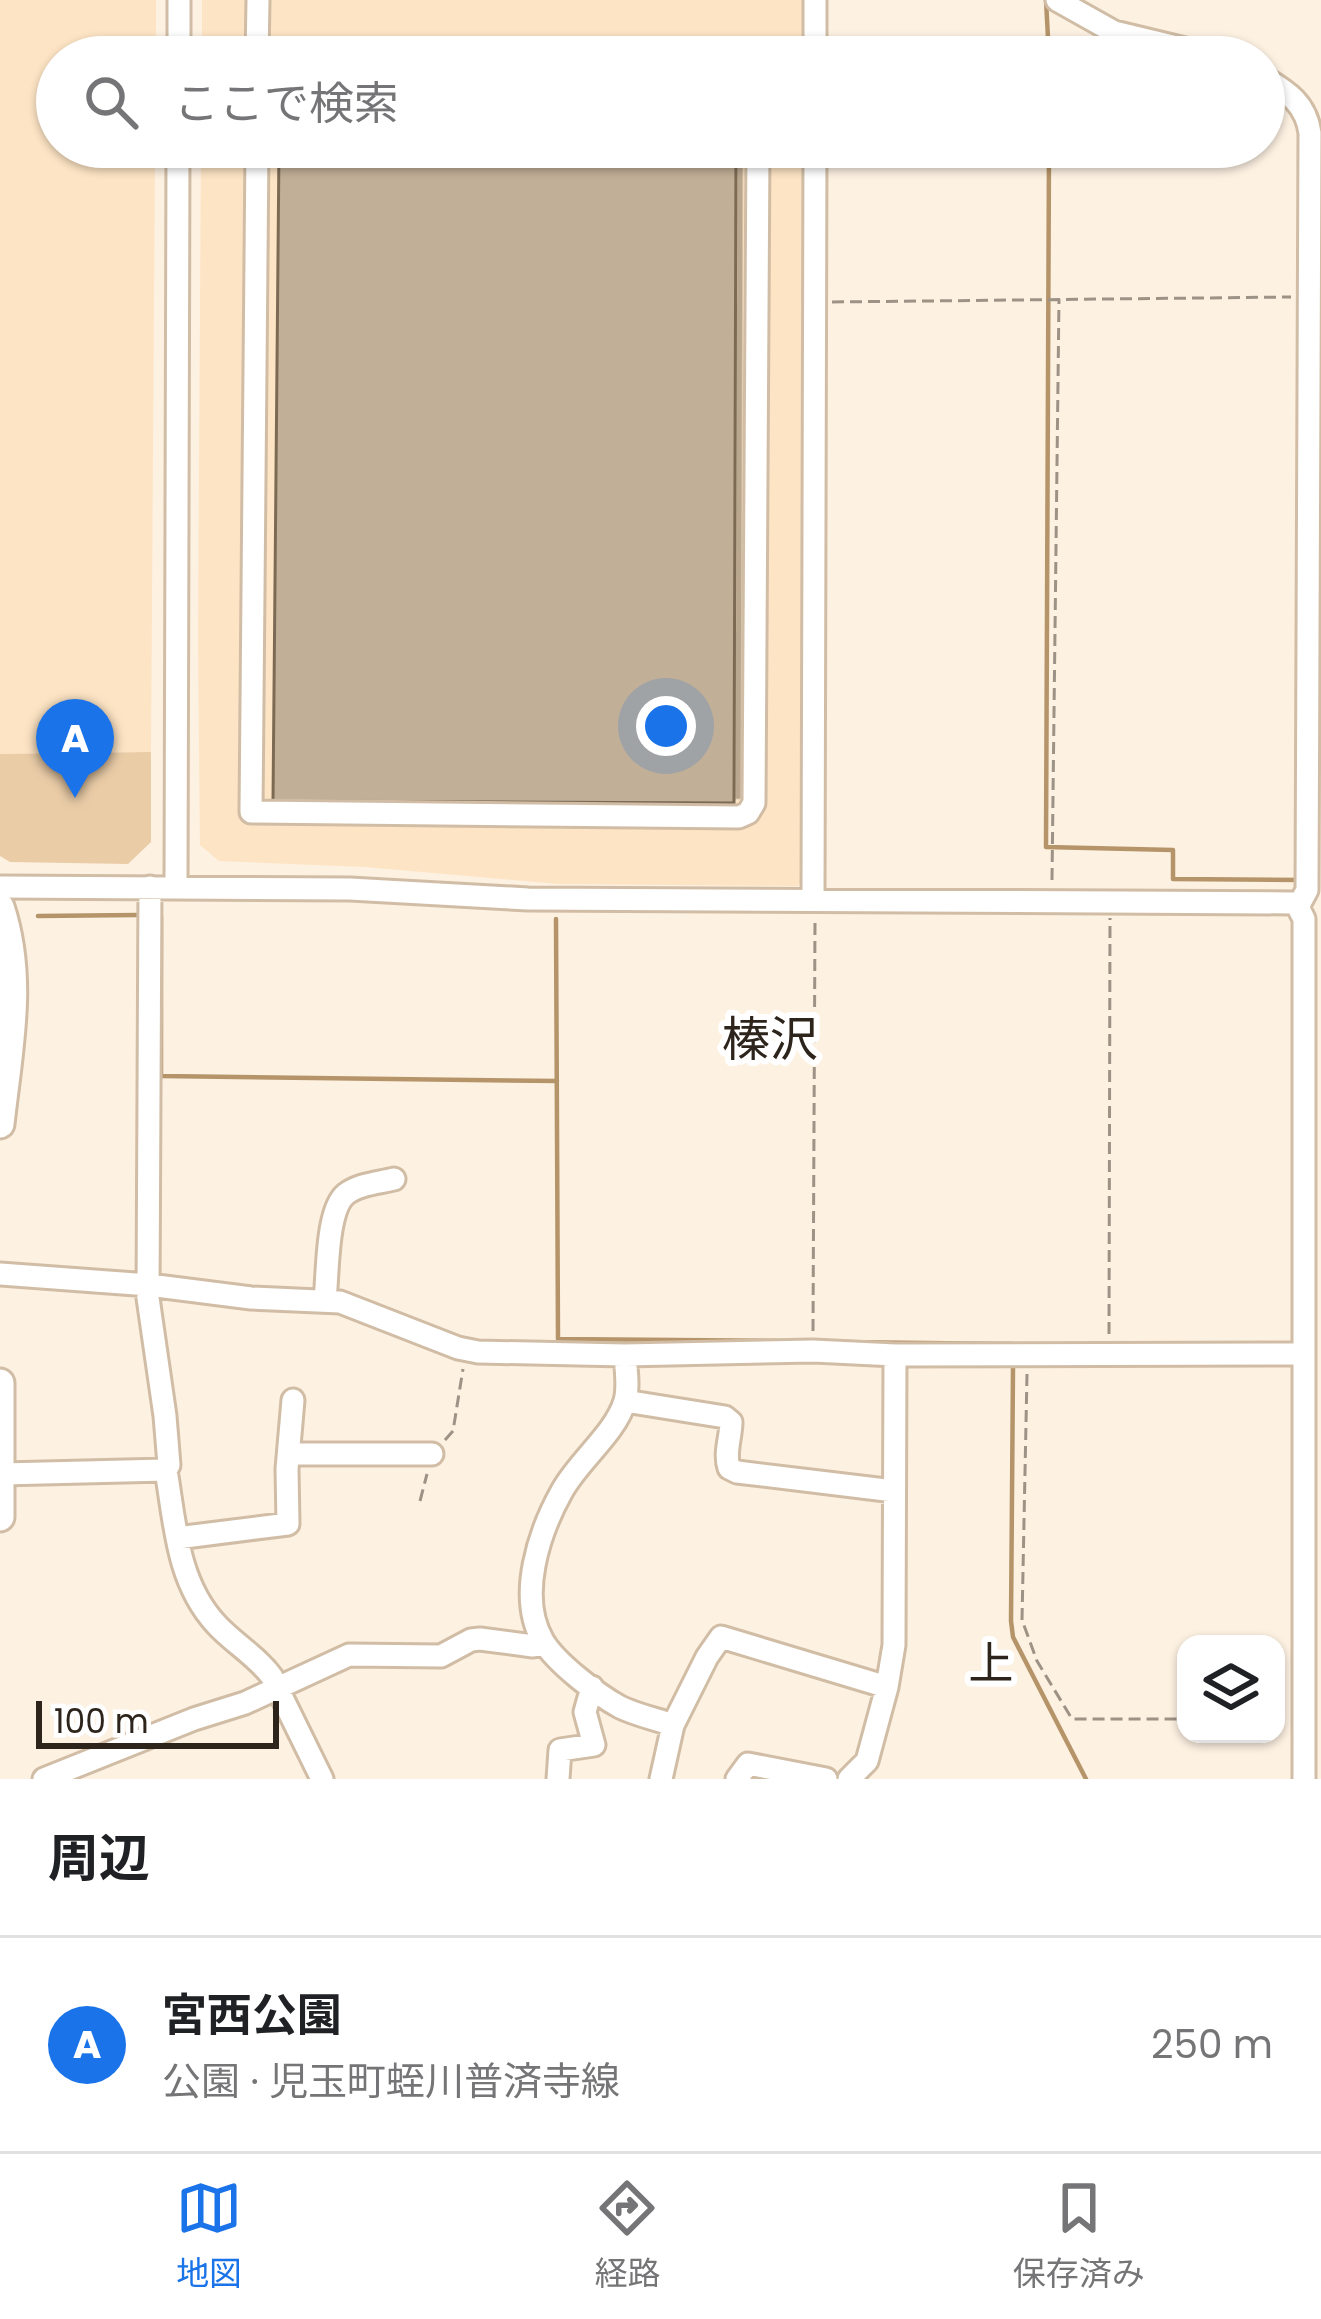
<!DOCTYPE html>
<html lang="ja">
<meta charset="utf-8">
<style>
body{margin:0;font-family:Poppins,"Noto Sans JP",sans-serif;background:#f6f6f6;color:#202124}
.controls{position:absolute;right:36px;bottom:36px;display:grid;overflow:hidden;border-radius:24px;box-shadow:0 3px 9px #0004}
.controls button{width:108px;height:108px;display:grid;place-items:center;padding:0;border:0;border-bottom:3px solid #e0e0e0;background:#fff;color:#202124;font:60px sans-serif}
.scale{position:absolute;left:36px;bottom:30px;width:243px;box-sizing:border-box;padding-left:12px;border:6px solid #2d251c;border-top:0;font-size:33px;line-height:42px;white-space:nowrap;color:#2d251c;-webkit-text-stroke:9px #fff;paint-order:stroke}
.you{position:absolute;left:666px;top:726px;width:42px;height:42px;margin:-30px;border:9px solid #fff;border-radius:50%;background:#1a73e8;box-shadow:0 0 0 18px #1a73e833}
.badge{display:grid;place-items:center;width:78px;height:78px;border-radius:50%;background:#1a73e8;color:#fff;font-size:39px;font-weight:700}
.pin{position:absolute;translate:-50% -99px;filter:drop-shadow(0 3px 6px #0008)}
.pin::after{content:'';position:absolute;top:63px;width:42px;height:36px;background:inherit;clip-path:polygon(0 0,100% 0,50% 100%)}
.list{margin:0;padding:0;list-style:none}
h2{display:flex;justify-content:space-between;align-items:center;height:156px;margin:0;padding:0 48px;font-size:51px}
h2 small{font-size:39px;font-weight:400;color:#757577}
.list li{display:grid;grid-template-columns:78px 1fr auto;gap:36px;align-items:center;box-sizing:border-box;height:216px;padding:0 48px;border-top:3px solid #e0e0e0}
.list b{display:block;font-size:45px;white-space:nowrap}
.list p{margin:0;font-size:39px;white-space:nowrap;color:#757577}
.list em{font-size:39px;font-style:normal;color:#757577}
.icon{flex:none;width:66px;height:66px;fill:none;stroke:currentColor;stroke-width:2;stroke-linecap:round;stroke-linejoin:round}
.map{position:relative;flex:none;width:1321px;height:1779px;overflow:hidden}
.search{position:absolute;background:#fff;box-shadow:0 3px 9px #0004;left:36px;right:36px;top:36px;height:132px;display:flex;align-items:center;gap:30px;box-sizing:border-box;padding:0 42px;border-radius:66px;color:#757577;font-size:45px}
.sheet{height:372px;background:#fff}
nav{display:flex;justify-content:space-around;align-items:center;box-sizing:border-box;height:168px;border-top:3px solid #e0e0e0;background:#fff;font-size:33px;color:#757577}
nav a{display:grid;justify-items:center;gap:6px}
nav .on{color:#1a73e8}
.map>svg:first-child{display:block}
</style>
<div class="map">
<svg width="1321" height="1779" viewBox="0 0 1321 1779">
<defs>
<filter id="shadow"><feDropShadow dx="5.5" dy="-5.5" stdDeviation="0" flood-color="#0004"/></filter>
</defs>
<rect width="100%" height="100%" fill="#fdf1e2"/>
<path fill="#fde4c4" d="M0,0H156V57H57V147H155L151,752L0,754Z
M202,0H808V57H202Z
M201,147H807L804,877L798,886L558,884L365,867L219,861L200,845L198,641Z"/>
<path fill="#eacca7" d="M151,752V842L128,864L10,862L0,856V754Z"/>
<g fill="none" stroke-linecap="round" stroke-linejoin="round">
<path stroke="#b69469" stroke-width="4.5" d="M1046,0L1049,57
M1049,147L1046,847L1173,850V879L1301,880
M38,916L137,915
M161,917V1076L557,1081
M556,919L558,1339L779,1341
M838,1342L1013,1344
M1013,1368L1011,1621L1013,1637L1086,1779"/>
</g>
<path fill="#c2af97" stroke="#7d6b55" stroke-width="3" filter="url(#shadow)" d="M279,147H736L734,803L273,801Z"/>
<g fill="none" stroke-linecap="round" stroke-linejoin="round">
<g stroke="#d1bda5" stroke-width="27">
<path id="minor" d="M1057,0L1114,32L1218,57
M179,57V0
M257,57L258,0
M815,57V0
M1264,78C1288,92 1306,104 1310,133L1307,890L1299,905
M257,147L251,812L739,817L748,813L754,803L758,147
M0,887L350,889L528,899L1296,903L1304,919V1779
M150,887L148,1298L165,1416L169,1465L166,1470C175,1523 177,1582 216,1624C233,1643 257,1656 272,1677L322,1779
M176,887L178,147
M813,899L815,147
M0,1274L149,1285L251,1298L340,1302L458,1348L478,1352L625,1355L813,1351L895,1355L1302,1354
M325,1300C328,1275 326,1210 346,1194C359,1184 378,1183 394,1179
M625,1355C626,1369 629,1387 625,1401C615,1434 579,1460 562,1491C539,1532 517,1597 543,1641C556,1663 598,1695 620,1707C636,1715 656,1719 673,1725L661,1779
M625,1401L725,1417L731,1422C731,1437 724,1453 729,1468L737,1472L894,1491
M289,1454H432
M2,1474L166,1470
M177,1538L288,1524L287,1469L293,1400
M673,1725L707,1657L721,1637L887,1687
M44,1779L194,1719L245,1703L349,1655L441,1656L471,1640L480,1639L533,1646L545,1644
M558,1779L560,1750L594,1745L585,1712L592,1687
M737,1779L748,1764L826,1779
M849,1779L867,1761L887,1687L894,1645L895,1355"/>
</g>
<g stroke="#d1bda5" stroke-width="33">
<path id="major" d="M0,907C24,979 8,1051 0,1124
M0,1383V1517"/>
</g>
<path stroke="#9d9286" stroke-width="3" stroke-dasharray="12 6" stroke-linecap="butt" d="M832,302L1291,297
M1052,880L1059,299
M813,1331L815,921
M1109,1334L1110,918
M1027,1374L1022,1620L1037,1661L1072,1719H1186
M445,1440L453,1431L463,1369
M420,1501L427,1474"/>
<use href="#minor" stroke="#fff" stroke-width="21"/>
<use href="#major" stroke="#fff" stroke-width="27"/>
</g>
<g text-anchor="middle" stroke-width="12" stroke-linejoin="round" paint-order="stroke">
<g font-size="45" fill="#2d251c" stroke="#fff">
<text x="991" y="1679">上</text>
</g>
<g font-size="48" fill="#2d251c" stroke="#fff">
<text x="770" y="1056">榛沢</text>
</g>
</g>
</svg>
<div class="controls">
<button><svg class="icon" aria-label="layers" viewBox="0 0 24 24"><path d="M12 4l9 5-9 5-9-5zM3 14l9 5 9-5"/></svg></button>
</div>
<div class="scale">100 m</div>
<div class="you"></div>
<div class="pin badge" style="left:75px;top:798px">A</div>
<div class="search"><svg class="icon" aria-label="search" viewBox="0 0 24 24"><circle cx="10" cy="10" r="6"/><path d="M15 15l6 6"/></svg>ここで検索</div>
</div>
<section class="sheet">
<h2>周辺<small></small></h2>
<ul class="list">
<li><span class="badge">A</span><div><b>宮西公園</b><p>公園 · 児玉町蛭川普済寺線</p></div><em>250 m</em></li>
</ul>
</section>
<nav>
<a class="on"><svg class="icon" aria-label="map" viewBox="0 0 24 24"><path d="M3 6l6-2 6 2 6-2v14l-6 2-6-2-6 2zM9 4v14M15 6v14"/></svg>地図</a>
<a><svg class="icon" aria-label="directions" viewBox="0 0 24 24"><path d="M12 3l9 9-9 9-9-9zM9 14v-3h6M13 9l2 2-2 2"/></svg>経路</a>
<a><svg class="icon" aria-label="saved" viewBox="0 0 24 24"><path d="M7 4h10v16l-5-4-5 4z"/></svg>保存済み</a>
</nav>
